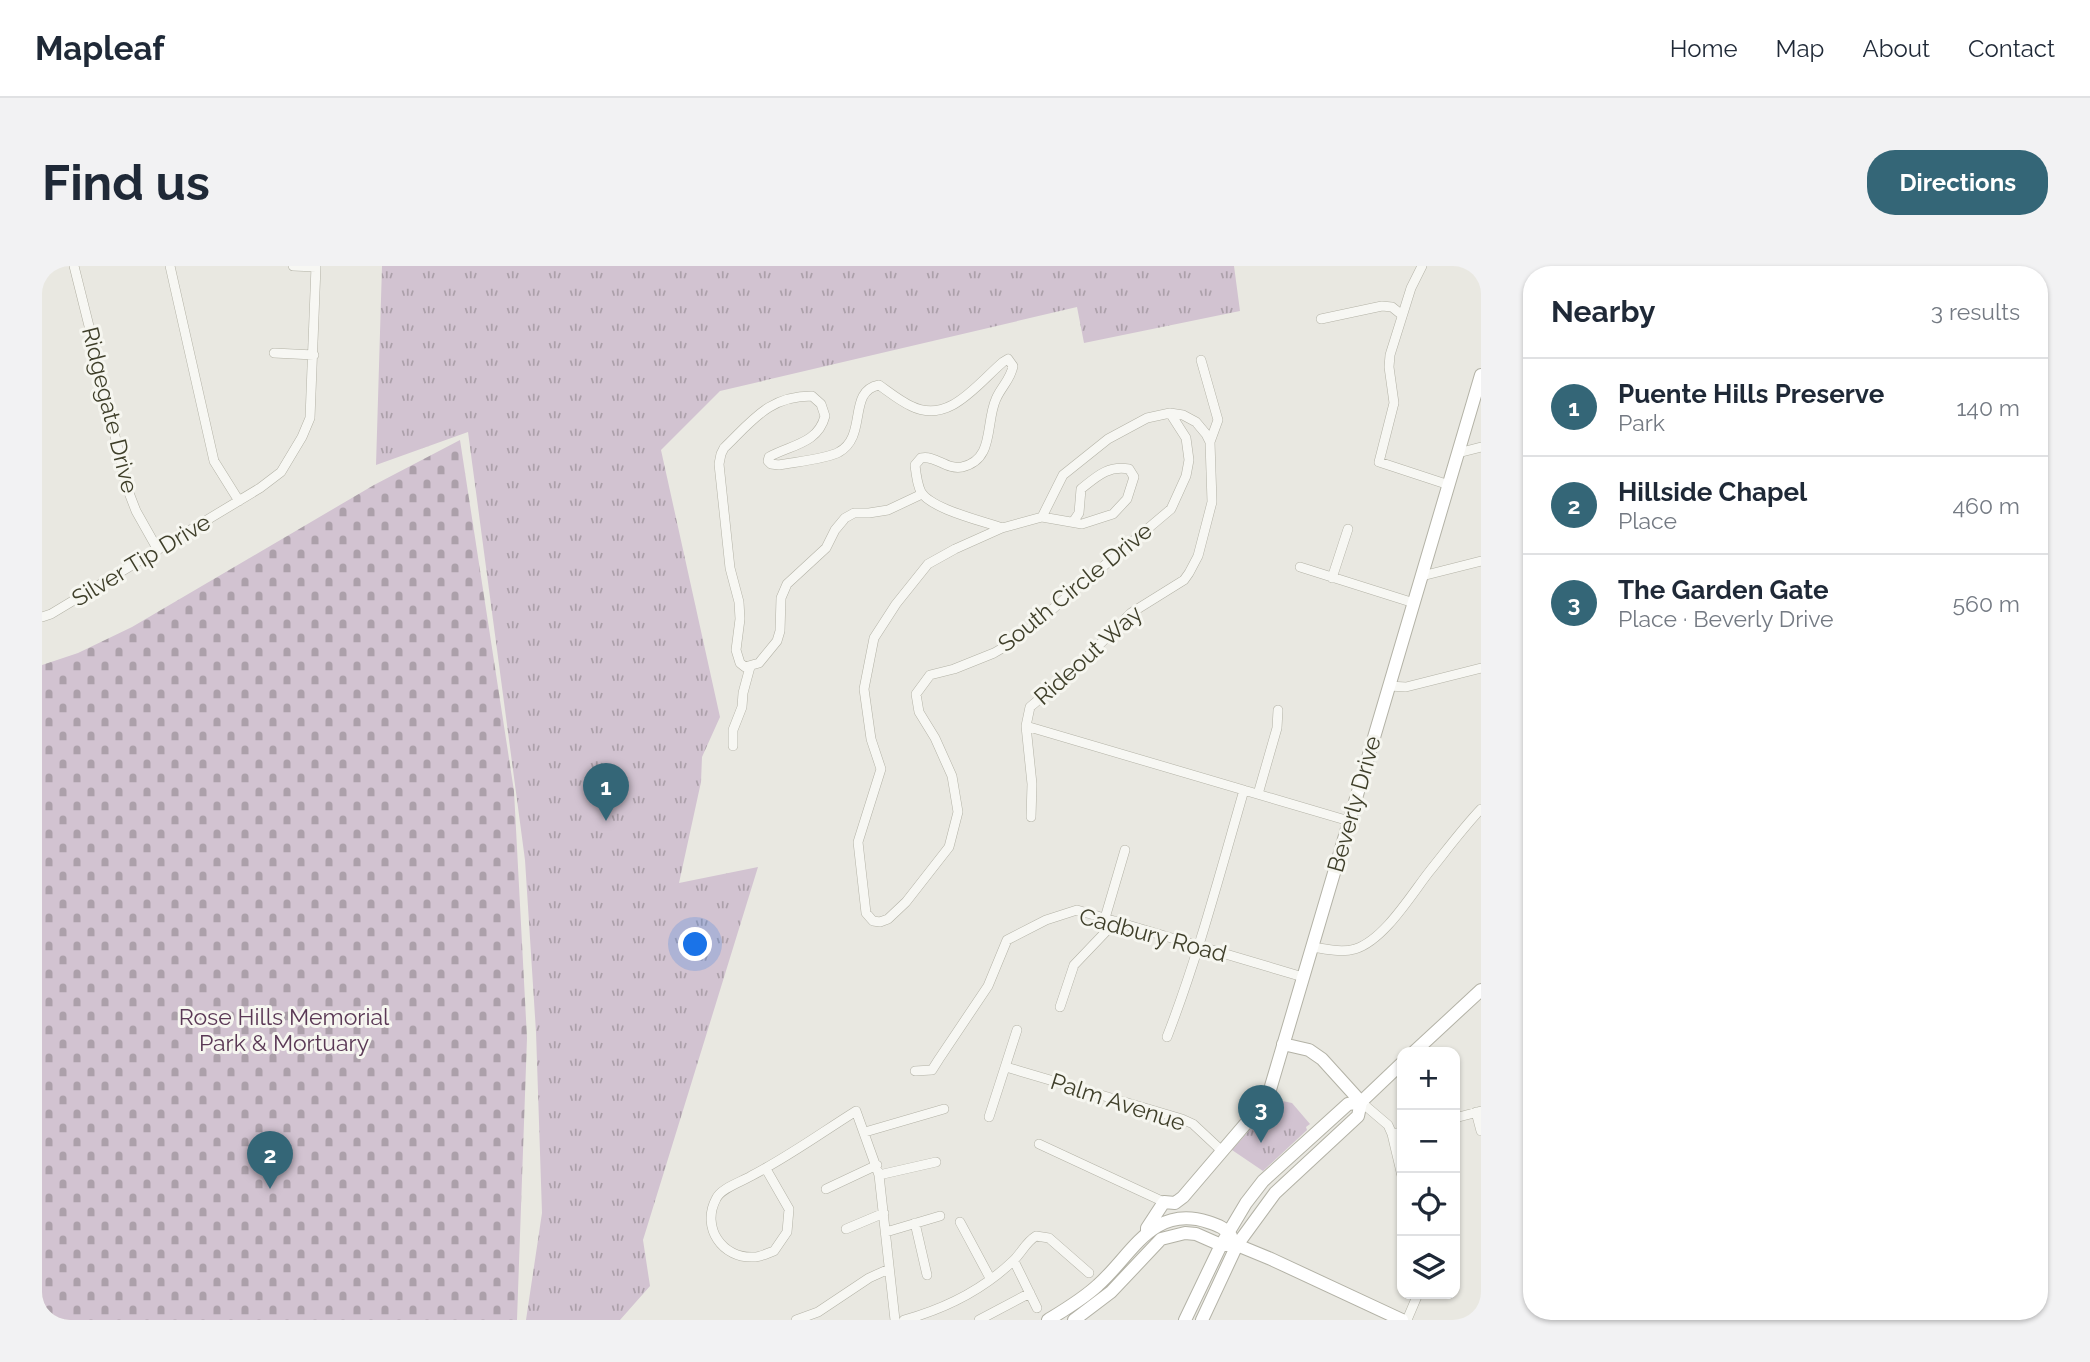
<!DOCTYPE html>
<meta charset="utf-8">
<style>
body{margin:0;font-family:Raleway,sans-serif;background:#f2f2f3;color:#1f2937}
.controls{position:absolute;right:21px;bottom:21px;display:grid;overflow:hidden;border-radius:14px;box-shadow:0 2px 5px #0004}
.controls button{width:63px;height:63px;display:grid;place-items:center;padding:0;border:0;border-bottom:2px solid #e0e1e3;background:#fff;color:#1f2937;font:35px sans-serif}
.you{position:absolute;left:654px;top:679px;width:24px;height:24px;margin:-18px;border:5px solid #fff;border-radius:50%;background:#1a73e8;box-shadow:0 0 0 10px #1a73e833}
.badge{display:grid;place-items:center;width:46px;height:46px;border-radius:50%;background:#346677;color:#fff;font-size:23px;font-weight:700}
.pin{position:absolute;translate:-50% -58px;filter:drop-shadow(0 2px 4px #0008)}
.pin::after{content:'';position:absolute;top:37px;width:24px;height:21px;background:inherit;clip-path:polygon(0 0,100% 0,50% 100%)}
.list{margin:0;padding:0;list-style:none}
h2{display:flex;justify-content:space-between;align-items:center;height:91px;margin:0;padding:0 28px;font-size:30px}
h2 small{font-size:23px;font-weight:400;color:#747a83}
.list li{display:grid;grid-template-columns:46px 1fr auto;gap:21px;align-items:center;box-sizing:border-box;height:98px;padding:0 28px;border-top:2px solid #e0e1e3}
.list b{display:block;font-size:26px;white-space:nowrap}
.list p{margin:0;font-size:23px;white-space:nowrap;color:#747a83}
.list em{font-size:23px;font-style:normal;color:#747a83}
.icon{flex:none;width:38px;height:38px;fill:none;stroke:currentColor;stroke-width:2;stroke-linecap:round;stroke-linejoin:round}
.map{position:relative;flex:none;width:1439px;height:1054px;overflow:hidden;border-radius:28px}
header{display:flex;align-items:center;gap:42px;box-sizing:border-box;height:98px;padding:0 35px;background:#fff;border-bottom:2px solid #e0e1e3}
header strong{font-size:33px}
nav{display:flex;gap:38px;margin-inline-start:auto;font-size:24px}
.intro{display:flex;align-items:center;justify-content:space-between;box-sizing:border-box;height:168px;padding:0 42px}
h1{margin:0;font-size:49px}
.button{padding:18px 32px;border-radius:28px;background:#346677;color:#fff;font-size:24px;font-weight:700}
main{display:flex;gap:42px;padding:0 42px}
aside{flex:1;background:#fff;border-radius:28px;box-shadow:0 2px 5px #0004}
.map>svg:first-child{display:block}
</style>
<header>
<strong>Mapleaf</strong>
<nav><a>Home</a><a>Map</a><a>About</a><a>Contact</a></nav>
</header>
<div class="intro"><h1>Find us</h1><a class="button">Directions</a></div>
<main>
<div class="map">
<svg width="1439" height="1054" viewBox="0 0 1439 1054">
<defs>
<pattern id="cemetery-stones" width="16" height="16" patternUnits="userSpaceOnUse" patternTransform="scale(1.75)"><rect width="16" height="16" fill="#d2c3d1"/><path d="M2 7V4a2 2 0 0 1 4 0v3zM10 15v-3a2 2 0 0 1 4 0v3z" fill="#aca0aa"/></pattern>
<pattern id="park-tufts" width="24" height="20" patternUnits="userSpaceOnUse" patternTransform="scale(1.75)"><rect width="24" height="20" fill="#d2c3d1"/><path d="M3 7l-1-3M5 7V3M7 7l1-3M15 17l-1-3M17 17v-4M19 17l1-3" fill="none" stroke="#aca0aa"/></pattern>
</defs>
<rect width="100%" height="100%" fill="#e9e8e1"/>
<path fill="url(#cemetery-stones)" d="M418,174L472,525L485,772L475,1054H0V399L36,387L90,361L332,219Z"/>
<path fill="url(#park-tufts)" d="M340,0H1192L1198,45L1042,77L1035,41L678,125L619,184L678,451L660,491L659,516L637,617L716,601L601,974L608,1020L578,1054H484L500,947L494,766L483,594L426,166L334,199Z
M1231,833L1250,837L1268,858L1264,861L1265,864L1221,905L1190,884L1229,840Z"/>
<g fill="none" stroke-linecap="round" stroke-linejoin="round">
<g stroke="#b3b2a6" stroke-width="10">
<path id="street" d="M32,0L60,112L84,219L94,245L116,284
M128,0L172,195L197,235
M251,0L274,1
M1380,0L1369,22L1348,89L1347,101L1352,137L1337,196L1407,219
M1279,53L1340,40L1350,41L1360,49
M232,87L272,89
M1159,94L1176,154L1168,176
M1416,187L1439,181
M880,228L846,244L827,247H812L803,252L793,264L784,282L745,318L739,332L738,365L735,375L717,397L703,401L698,397L694,384L698,353L697,336L688,302L677,198L679,188L682,182C711,154 727,130 770,130L779,138L783,150C776,178 748,179 727,191L726,195L729,198L737,199C752,196 785,193 797,186C826,170 805,125 837,119C847,126 858,135 869,140C907,159 935,118 961,96L966,93L971,100C969,113 959,121 954,133C943,157 953,194 920,201C904,204 894,189 879,192L873,199C874,208 875,218 879,226C889,243 941,255 960,262
M1000,251L1040,258L1071,248L1085,233L1092,211L1087,203C1066,199 1054,211 1039,223L1037,247L1031,256
M1258,301L1372,337
M1380,310L1439,295
M1290,312L1306,263
M0,351L9,348L218,222L239,206L260,171L268,152L274,0
M1347,420L1364,421L1439,402
M984,460L1307,555
M691,480V464L700,441L701,427L708,401
M1216,528L1235,462L1236,444
M989,551L990,518L984,460L988,441L1033,403L1089,347L1142,314L1147,307L1156,290L1170,236L1168,176L1164,168L1154,156L1141,149L1128,147L1105,152L1066,173L1021,209L1000,251L960,262L913,283L886,298L854,338L832,372L822,423L829,473L839,503L816,576L824,647L831,655L838,656L846,653L864,636L907,581L916,546L910,510L893,472L877,446L874,428L888,409L912,403L952,387L974,374L1129,243L1144,210L1147,194L1144,172L1128,147
M1063,652L1083,584
M1270,681C1284,683 1299,687 1313,683C1342,674 1369,629 1387,606C1404,585 1420,563 1439,543
M1018,741L1032,699L1074,655
M1125,771C1156,691 1178,607 1202,524
M964,801L1140,853L1151,858L1181,886
M873,805L890,804L897,793L946,720L965,674L1004,654L1035,644L1261,711
M1319,836L1346,859L1350,868L1360,910
M1434,846L1439,865
M947,851L975,764
M1413,852L1439,845
M823,866L902,843
M1350,868L1360,866
M997,878L1122,936
M724,903L747,943L745,966L732,985C726,987 718,991 712,991C680,993 659,961 674,933C679,922 699,916 709,910C746,891 779,867 814,845L837,909L853,1054
M837,909L894,896
M784,923L835,899
M918,956L948,1012
M873,957L885,1009
M804,963L842,947
M844,966L898,950
M972,995L995,1042
M754,1054L776,1046L827,1012L847,1003
M862,1054C902,1043 942,1023 972,994C980,986 984,976 994,970L1007,972L1047,1007
M937,1054L988,1027
M1365,1054L1376,1028"/>
</g>
<g stroke="#b3b2a6" stroke-width="14">
<path id="secondary" d="M1241,778L1267,784L1280,793L1319,836
M1372,786L1439,724
M1105,966V962L1122,936L1133,937L1141,931L1223,835L1227,827L1439,109
M1006,1054C1024,1043 1041,1033 1056,1019C1090,989 1110,938 1166,956C1175,959 1184,962 1189,970
M1032,1054L1069,1026L1119,973L1143,967L1154,968L1179,979H1195L1229,993L1360,1054
M1143,1054L1179,979L1204,937L1221,915L1306,838L1319,836L1360,797
M1160,1054L1195,979L1233,927L1316,850L1319,836"/>
</g>
<use href="#street" stroke="#f7f7f3" stroke-width="9"/>
<use href="#secondary" stroke="#fff" stroke-width="12"/>
</g>
<g text-anchor="middle" stroke-width="6" stroke-linejoin="round" paint-order="stroke">
<g font-size="23" fill="#3f3f2a" stroke="#f6f6f0">
<text transform="translate(68 144) rotate(76)" y="8">Ridgegate Drive</text>
<text transform="translate(99 294) rotate(-31)" y="8">Silver Tip Drive</text>
<text transform="translate(1033 321) rotate(-39)" y="8">South Circle Drive</text>
<text transform="translate(1046 389) rotate(-42)" y="8">Rideout Way</text>
<text transform="translate(1312 538) rotate(-74)" y="8">Beverly Drive</text>
<text transform="translate(1111 669) rotate(15)" y="8">Cadbury Road</text>
<text transform="translate(1076 836) rotate(18)" y="8">Palm Avenue</text>
</g>
<g font-size="23" fill="#5a3855" stroke="#f6f6f0">
<text x="242" y="759">Rose Hills Memorial<tspan x="242" dy="26">Park &amp; Mortuary</tspan></text>
</g>
</g>
</svg>
<div class="controls">
<button>+</button>
<button>−</button>
<button><svg class="icon" aria-label="locate" viewBox="0 0 24 24"><circle cx="12" cy="12" r="6"/><path d="M12 2v4M12 18v4M2 12h4M18 12h4"/></svg></button>
<button><svg class="icon" aria-label="layers" viewBox="0 0 24 24"><path d="M12 4l9 5-9 5-9-5zM3 14l9 5 9-5"/></svg></button>
</div>
<div class="you"></div>
<div class="pin badge" style="left:564px;top:555px">1</div>
<div class="pin badge" style="left:228px;top:923px">2</div>
<div class="pin badge" style="left:1219px;top:877px">3</div>
</div>
<aside>
<h2>Nearby<small>3 results</small></h2>
<ul class="list">
<li><span class="badge">1</span><div><b>Puente Hills Preserve</b><p>Park</p></div><em>140 m</em></li>
<li><span class="badge">2</span><div><b>Hillside Chapel</b><p>Place</p></div><em>460 m</em></li>
<li><span class="badge">3</span><div><b>The Garden Gate</b><p>Place · Beverly Drive</p></div><em>560 m</em></li>
</ul>
</aside>
</main>
